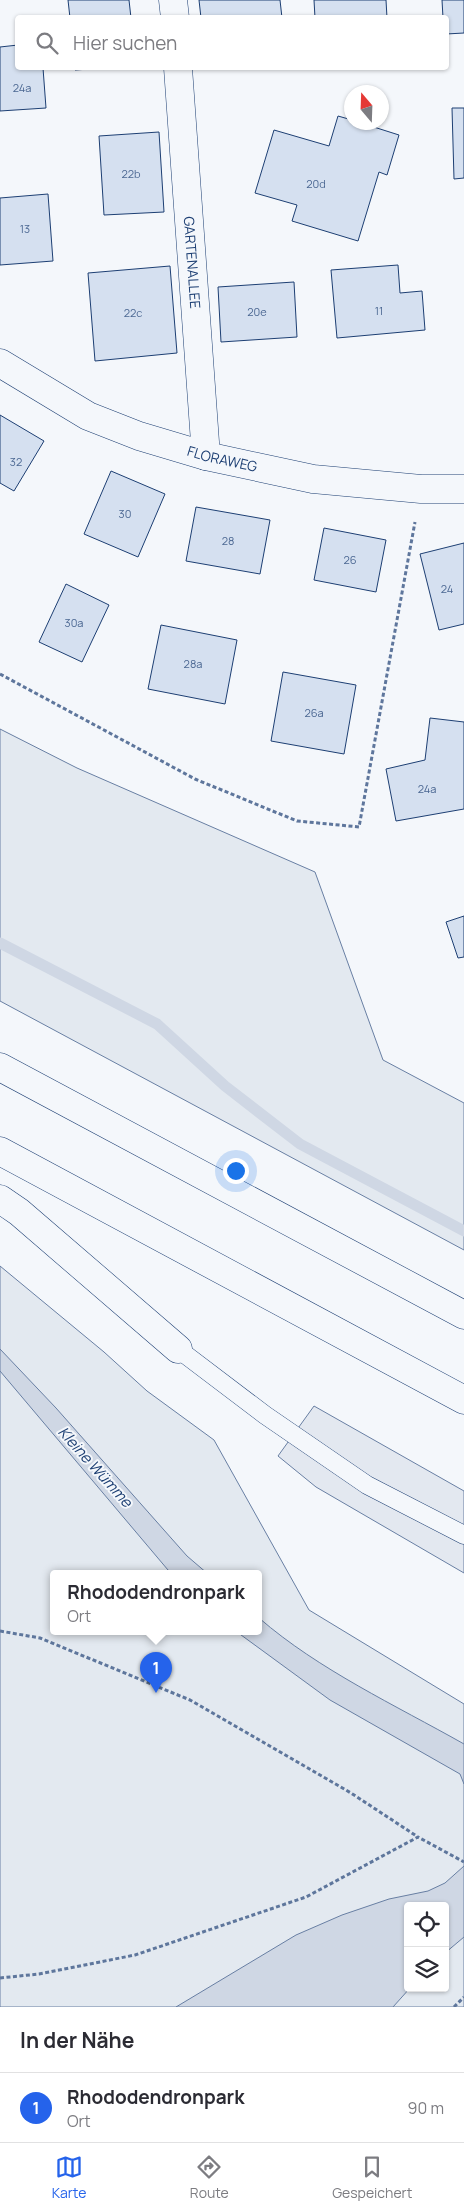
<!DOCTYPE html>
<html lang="de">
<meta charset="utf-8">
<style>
body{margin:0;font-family:Manrope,sans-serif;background:#f2f2f3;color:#2b2b33}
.controls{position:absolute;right:15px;bottom:15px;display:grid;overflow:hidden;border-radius:5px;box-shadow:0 1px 4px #0004}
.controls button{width:45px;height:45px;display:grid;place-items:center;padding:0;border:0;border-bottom:1px solid #e1e1e2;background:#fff;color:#2b2b33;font:25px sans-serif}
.compass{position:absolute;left:344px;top:85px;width:45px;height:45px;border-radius:50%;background:#fff;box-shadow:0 1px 4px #0004;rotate:341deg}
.you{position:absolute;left:235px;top:1170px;width:18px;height:18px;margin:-12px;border:4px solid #fff;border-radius:50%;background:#1a73e8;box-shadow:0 0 0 8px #1a73e833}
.badge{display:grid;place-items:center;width:32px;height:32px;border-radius:50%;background:#2563eb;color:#fff;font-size:16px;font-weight:700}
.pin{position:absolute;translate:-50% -41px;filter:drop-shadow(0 1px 2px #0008)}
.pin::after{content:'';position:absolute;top:26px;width:18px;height:15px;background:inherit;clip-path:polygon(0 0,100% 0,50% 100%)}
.popup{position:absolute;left:50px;top:1570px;width:212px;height:65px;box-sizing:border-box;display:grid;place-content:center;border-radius:5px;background:#fff;filter:drop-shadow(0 1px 4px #0005);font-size:16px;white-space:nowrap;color:#7c7c81}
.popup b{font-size:19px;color:#2b2b33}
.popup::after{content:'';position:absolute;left:50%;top:100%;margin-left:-10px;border:10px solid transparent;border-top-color:#fff}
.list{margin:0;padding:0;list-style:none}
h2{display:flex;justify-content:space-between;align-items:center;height:65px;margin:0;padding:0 20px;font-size:21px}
h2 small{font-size:16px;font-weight:400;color:#7c7c81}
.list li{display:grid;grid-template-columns:32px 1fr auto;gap:15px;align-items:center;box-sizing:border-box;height:70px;padding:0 20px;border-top:1px solid #e1e1e2}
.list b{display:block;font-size:19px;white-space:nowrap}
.list p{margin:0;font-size:16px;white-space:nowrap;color:#7c7c81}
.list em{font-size:16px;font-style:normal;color:#7c7c81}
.icon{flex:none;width:28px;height:28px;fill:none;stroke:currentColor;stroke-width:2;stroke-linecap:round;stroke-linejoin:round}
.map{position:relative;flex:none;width:464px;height:2007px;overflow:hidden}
.search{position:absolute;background:#fff;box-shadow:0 1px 4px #0004;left:15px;right:15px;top:15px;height:55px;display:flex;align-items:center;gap:12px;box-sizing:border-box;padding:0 18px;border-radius:5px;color:#7c7c81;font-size:19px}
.sheet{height:135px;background:#fff}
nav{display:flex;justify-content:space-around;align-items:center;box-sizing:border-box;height:70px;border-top:1px solid #e1e1e2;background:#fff;font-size:14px;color:#7c7c81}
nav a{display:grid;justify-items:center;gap:2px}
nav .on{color:#2563eb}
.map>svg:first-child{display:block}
</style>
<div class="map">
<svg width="464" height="2007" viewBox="0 0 464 2007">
<rect width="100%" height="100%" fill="#f4f7fb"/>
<path fill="#e3e9f0" stroke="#687fa3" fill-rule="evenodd" d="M0,729L77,768L315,872L383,1060L464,1103V1250L0,1001Z
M0,1266L104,1352L147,1391L214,1440L309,1610L464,1704V2007H0ZM54,1574H258V1632H54ZM408,1906H445V1988H408Z"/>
<path fill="#e3e8f0" stroke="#687fa3" d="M314,1406L464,1491V1573L316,1487L278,1456Z"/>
<path fill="#cfd7e4" stroke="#687fa3" d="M0,1349L56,1408L187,1556L208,1574H173L168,1570L0,1371Z
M259,1618C319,1670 395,1705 464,1744V1784L460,1774L330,1700L237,1632H258Z
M464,1866V1937L445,1953V1906H408V1988H410L393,2007H176L296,1935L342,1915L389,1899L428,1891L445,1883Z"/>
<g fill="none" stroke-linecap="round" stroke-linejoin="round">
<path stroke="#cfd7e4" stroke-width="11" d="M0,943L157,1024L225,1086L300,1144L464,1231"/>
</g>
<path fill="#d5e0f0" stroke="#1d3f73" d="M68,0H129L131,18H70Z
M199,0H280L282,18H201Z
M314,0H386L387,18H315Z
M442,0H464V33L446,34V18H443Z
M18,45V68H43L46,108L0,111V47Z
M75,68H104L75,70Z
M452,108H464V178L454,179Z
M338,116L352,120V122H358L399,135L387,175L379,172L358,241L292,221L297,205L255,193L274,130L329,146Z
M159,132L164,212L104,215L99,136Z
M48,194L53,261L0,265V198Z
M398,265L400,293L422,291L425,330L337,338L331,270Z
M170,266L177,353L95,361L88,273Z
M294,282L297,337L221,342L218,287Z
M0,415L44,441L14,491L0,483Z
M111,471L165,494L138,557L84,534Z
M196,507L270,520L260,574L186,561Z
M324,528L386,540L376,592L314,580Z
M464,543V624L439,630L420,554Z
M66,584L109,605L82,662L39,642Z
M161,625L237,640L225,704L148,689Z
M283,672L356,685L344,754L271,741Z
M430,718L464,722V809L396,821L386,769L425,760Z
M464,916V957L458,958L446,922Z"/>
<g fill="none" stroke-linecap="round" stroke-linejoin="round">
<g stroke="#1d3f73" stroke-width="19">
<path id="service" d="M178,1349L265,1415L367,1485L464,1535"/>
</g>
<g stroke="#1d3f73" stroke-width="29">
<g id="minor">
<path d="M173,0L175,18"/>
<path id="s1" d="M178,68L206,456"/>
<path id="s2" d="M0,363L88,416L139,436L206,456L313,479L421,489H464"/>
</g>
</g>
<g stroke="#1d3f73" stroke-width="29">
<path id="motorway" d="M0,1067L464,1315
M0,1151L464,1400
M0,1199L19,1212L178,1349"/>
</g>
<path stroke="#5e769c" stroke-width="3" stroke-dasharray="4 2.5" stroke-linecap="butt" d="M0,674L195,779L297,821L359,827L415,522
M0,1631L40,1638L190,1700L351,1793L418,1837
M0,1978L39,1974L135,1955L306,1897L418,1837L464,1862
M454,2007L464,1997"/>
<use href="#service" stroke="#f4f7fb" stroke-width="18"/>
<use href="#minor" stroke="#f4f7fb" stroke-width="28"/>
<use href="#motorway" stroke="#f4f7fb" stroke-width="28"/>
</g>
<g text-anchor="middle" stroke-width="4" stroke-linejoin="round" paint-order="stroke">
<g font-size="11" fill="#4b6792">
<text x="22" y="92">24a</text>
<text x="131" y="178">22b</text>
<text x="316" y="188">20d</text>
<text x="25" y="233">13</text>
<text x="379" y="315">11</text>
<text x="257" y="316">20e</text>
<text x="133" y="317">22c</text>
<text x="16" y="466">32</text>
<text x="125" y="518">30</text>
<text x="228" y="545">28</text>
<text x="350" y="564">26</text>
<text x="447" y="593">24</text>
<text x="74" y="627">30a</text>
<text x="193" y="668">28a</text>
<text x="314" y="717">26a</text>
<text x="427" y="793">24a</text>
</g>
<g font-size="14" fill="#1d3f73" stroke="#f4f7fb">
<text dy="5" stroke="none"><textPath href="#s1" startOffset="195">GARTENALLEE</textPath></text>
<text dy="5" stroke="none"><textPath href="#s2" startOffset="244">FLORAWEG</textPath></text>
</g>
<g font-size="15" font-style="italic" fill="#1d3f73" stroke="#f4f7fb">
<text transform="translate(95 1467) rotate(48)" y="5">Kleine Wümme</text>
</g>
</g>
</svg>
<div class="controls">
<button><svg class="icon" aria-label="locate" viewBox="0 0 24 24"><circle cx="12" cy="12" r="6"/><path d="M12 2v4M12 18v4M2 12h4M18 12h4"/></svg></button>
<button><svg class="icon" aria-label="layers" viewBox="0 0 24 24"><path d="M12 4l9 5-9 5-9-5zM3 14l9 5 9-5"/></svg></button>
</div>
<svg class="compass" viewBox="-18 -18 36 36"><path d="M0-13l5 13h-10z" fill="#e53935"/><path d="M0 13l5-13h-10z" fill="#7c7c81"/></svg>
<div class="you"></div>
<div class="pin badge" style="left:156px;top:1693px">1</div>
<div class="popup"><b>Rhododendronpark</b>Ort</div>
<div class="search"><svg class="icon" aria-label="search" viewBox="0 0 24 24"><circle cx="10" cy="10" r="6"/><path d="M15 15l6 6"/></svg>Hier suchen</div>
</div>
<section class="sheet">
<h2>In der Nähe<small></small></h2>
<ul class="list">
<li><span class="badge">1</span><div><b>Rhododendronpark</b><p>Ort</p></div><em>90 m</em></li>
</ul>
</section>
<nav>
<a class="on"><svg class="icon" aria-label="map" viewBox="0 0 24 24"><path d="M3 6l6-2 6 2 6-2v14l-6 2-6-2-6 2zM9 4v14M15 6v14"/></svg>Karte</a>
<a><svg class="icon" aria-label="directions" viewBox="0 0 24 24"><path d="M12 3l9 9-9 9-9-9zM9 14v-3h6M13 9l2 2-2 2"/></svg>Route</a>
<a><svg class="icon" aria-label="saved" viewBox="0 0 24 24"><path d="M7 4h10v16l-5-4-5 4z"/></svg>Gespeichert</a>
</nav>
